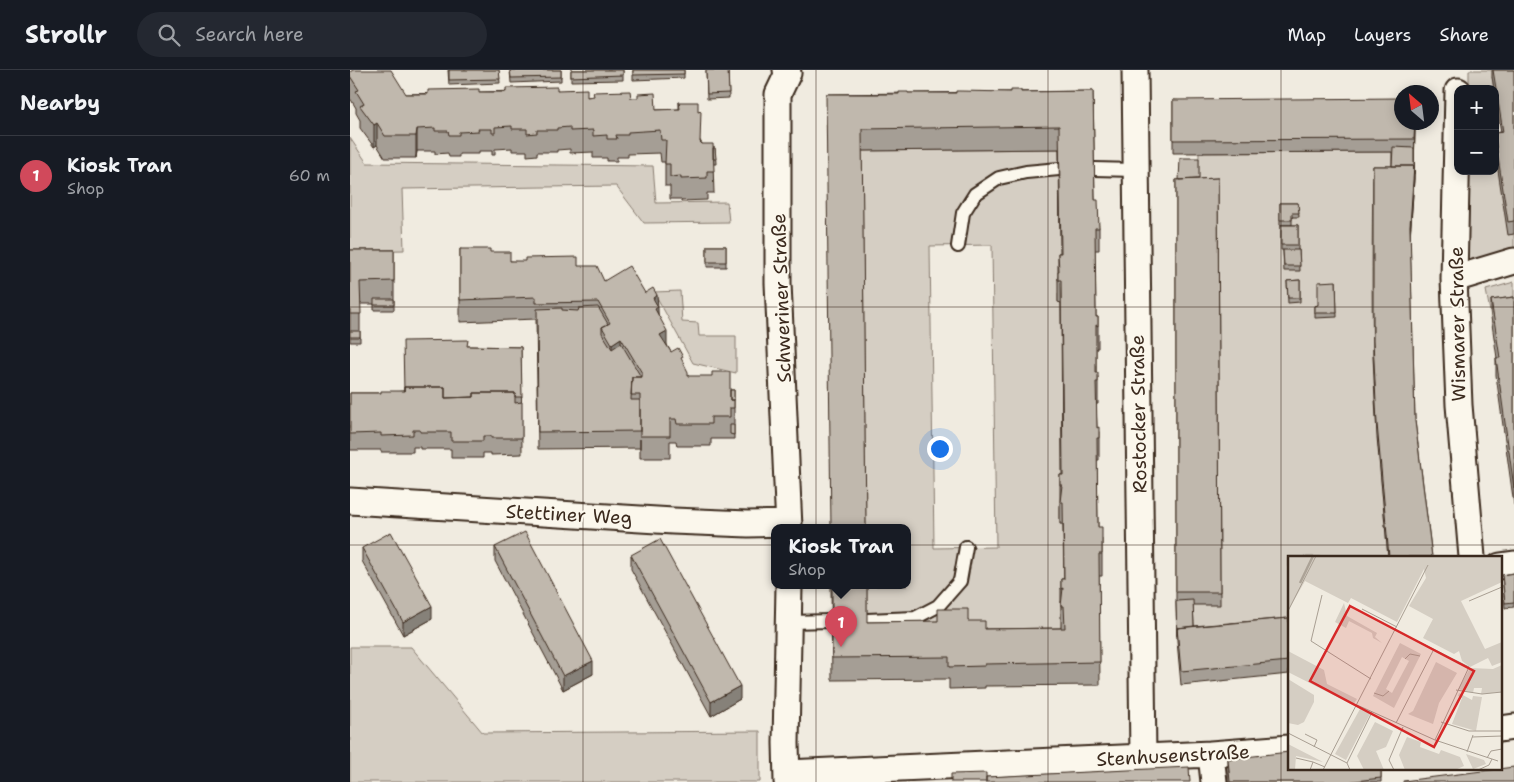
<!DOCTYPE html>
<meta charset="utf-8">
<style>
body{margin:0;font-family:"Shantell Sans",sans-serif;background:#242831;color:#f1f3f6}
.controls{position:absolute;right:15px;top:15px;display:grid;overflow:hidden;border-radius:10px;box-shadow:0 2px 12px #0003}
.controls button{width:45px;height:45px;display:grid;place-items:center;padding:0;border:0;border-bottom:1px solid #363941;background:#171b24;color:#f1f3f6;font:25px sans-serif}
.compass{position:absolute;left:1044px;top:15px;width:45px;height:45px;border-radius:50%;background:#171b24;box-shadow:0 2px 12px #0003;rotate:332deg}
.you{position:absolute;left:589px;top:378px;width:18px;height:18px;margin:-12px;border:4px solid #fff;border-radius:50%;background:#1a73e8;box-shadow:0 0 0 8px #1a73e833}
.badge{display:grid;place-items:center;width:32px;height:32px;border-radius:50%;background:#d1495b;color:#fff;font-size:16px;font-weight:700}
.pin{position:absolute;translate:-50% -41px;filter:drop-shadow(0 1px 2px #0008)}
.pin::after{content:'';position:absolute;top:26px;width:18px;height:15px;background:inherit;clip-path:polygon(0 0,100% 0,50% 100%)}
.popup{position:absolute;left:421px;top:454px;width:140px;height:65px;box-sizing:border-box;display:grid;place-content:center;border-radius:10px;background:#171b24;filter:drop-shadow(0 1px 4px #0005);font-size:16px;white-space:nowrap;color:#9ea1a6}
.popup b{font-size:19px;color:#f1f3f6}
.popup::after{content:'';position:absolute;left:50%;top:100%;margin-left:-10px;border:10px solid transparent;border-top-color:#171b24}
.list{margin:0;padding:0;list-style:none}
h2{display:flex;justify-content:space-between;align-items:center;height:65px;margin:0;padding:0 20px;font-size:21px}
h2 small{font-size:16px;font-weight:400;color:#9ea1a6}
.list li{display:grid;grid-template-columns:32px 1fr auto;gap:15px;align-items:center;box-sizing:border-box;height:80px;padding:0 20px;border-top:1px solid #363941}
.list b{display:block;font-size:19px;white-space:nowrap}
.list p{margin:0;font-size:16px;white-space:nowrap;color:#9ea1a6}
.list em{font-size:16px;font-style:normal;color:#9ea1a6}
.icon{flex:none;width:28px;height:28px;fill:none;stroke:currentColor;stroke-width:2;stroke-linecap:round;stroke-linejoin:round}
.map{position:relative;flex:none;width:1164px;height:712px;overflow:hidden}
header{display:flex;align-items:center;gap:30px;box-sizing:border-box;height:70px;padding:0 25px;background:#171b24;border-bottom:1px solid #363941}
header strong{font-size:24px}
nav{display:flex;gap:28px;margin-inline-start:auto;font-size:18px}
.search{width:350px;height:45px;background:#242831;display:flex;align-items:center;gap:12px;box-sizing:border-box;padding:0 18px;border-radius:28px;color:#9ea1a6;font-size:19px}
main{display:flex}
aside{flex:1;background:#171b24}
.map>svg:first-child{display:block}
</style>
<header>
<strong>Strollr</strong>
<div class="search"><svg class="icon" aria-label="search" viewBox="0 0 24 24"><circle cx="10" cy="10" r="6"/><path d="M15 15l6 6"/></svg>Search here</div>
<nav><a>Map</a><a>Layers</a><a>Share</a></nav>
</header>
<main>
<aside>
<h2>Nearby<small></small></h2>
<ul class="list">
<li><span class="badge">1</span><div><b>Kiosk Tran</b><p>Shop</p></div><em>60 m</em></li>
</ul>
</aside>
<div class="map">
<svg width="1164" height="712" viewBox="0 0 1164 712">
<rect width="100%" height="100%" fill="#f0ebe0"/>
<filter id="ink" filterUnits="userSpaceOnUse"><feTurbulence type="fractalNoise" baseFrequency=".02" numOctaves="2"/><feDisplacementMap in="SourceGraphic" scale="10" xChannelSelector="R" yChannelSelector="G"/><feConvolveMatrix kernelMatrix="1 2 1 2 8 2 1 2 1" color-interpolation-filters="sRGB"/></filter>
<g filter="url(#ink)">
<path fill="#d5cec3" stroke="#887c70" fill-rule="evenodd" d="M1119,0H1164L1142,7L1144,19H1119Z
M0,68L17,93L303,96L306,133L377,132L379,152L294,153L266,116L52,119L54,180L0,181Z
M709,79L711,205L708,206L709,223H708V232L711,233L713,427L710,437V454H713L714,531H711V540L713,541L711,558H714L715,580L517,574V516H557V458H516L512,81ZM642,175L646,477L584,478L580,176Z
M1145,81L1164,164V191L1114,195L1117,101H1145Z
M1043,82L1042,108L1023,109C1022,168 1021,227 1023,285C1025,353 1032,420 1038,487H939V562L844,571L843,535L849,83Z
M1164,212V244L1141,247L1136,220Z
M330,221L332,252L348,253L349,266H386V303L343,293L304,222Z
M61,577L133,663L410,661V712H0V577Z"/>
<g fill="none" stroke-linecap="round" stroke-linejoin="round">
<g stroke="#3b2a1e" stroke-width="16">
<path id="lane" d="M744,99L785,100
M608,176L613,143L625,124L649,108L676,102L709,99
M517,550L565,548L588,536L610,511L616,477
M438,552L482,551"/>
</g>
<g stroke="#3b2a1e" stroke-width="29">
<path id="street" d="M436,0L438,3L428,24V213L439,458
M785,0L793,687
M1108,21L1104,209L1109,335L1122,487
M1104,209L1164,191
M0,431L323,451L398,454L439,453
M1150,496L1164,494
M1150,659L1164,657
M861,684L864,712
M437,703L861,684L939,678
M437,712L436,673L439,516"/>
</g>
<use href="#lane" stroke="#fbf7ec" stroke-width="12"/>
<use href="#street" stroke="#fbf7ec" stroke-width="25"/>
</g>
<path fill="#a59e95" stroke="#3b2a1e" d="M98,0H149L150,13L99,15Z
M160,0H211V11L161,13Z
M221,0H273V10L221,11Z
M283,0H334V8L283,10Z
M356,0H378L379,28L357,29Z
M1142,0H1164V164L1158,165L1145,81V63L1151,62L1145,26V19H1144L1142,7Z
M0,2L56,24L207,20L237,27L281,28L306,40L329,39V32L352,74L363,78H365L366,94H363L364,123H357V130L331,131V129H320V116H315V92H311L310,83L278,84V87H267V91H257V88H243V82L220,83V79L207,80V82H187V85L177,86V81H162V78L145,79V85H142V81H129V84H109V87H99L98,83L85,84V81H67L66,88H35L27,75L24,77L10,58V50L6,43V38L0,28Z
M743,21L745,130L749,158V180H745L746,247H748V278H746V303L748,307V334H746L747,358L749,362V390H747L748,457L752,469V506H749L750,615L635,616V618L599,619V609L482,610L481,516L517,552L618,551L635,559L711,558V509H714L713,454H710V405H712L711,233L708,232V183H710L709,79L512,81L476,24Z
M823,30L1065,52L1064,109L1060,165L1065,351L1082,487H1038L1027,367L1023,284V96H1042V82L823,83Z
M868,108L870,535H843L844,556L939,548V604L831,615L827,571L826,535V110Z
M930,133H948L949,147H942V155H930Z
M931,155H948V180H949L950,201H934L933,180H931Z
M357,176H376V197H357Z
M110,179L160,191L228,196L254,211L295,223L307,236L308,244L317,275L321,282L333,292L338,306L380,320H384V369H361V376H327L326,371H320V388H290V369V378L188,379L186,249L110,252Z
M0,180H44V240H24V234H10V272H0Z
M950,210V232L938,233L937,211Z
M986,211L987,247L965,248V236L968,235Z
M1164,227V435L1146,305V288H1147L1141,247V230Z
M118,276L171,277L172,384L141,385V383H133V388H101V379H70V377H63V382H31V380H0V323H31L54,321Z
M145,477L243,604L213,620L145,491Z
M12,478L82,549L53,565L12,491Z
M281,485L390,629L361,646L281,499Z
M1164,503V537L1155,538L1152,505Z
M878,689L1031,698V712H878Z"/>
<path fill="#868179" stroke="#3b2a1e" d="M1065,52L1064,109L1060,169L1064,96V104Z
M27,53V75L24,77V55Z
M67,59V81L66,88V66Z
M307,225L308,237V254L303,228Z
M317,261V283L310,265Z
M271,268V290L262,296V274Z
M82,536V549L53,565V552Z
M243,591V604L213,620V606Z
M390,616V629L361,646V632Z"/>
<path fill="#c0b8ad" stroke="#3b2a1e" d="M3,0H41L56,24H78V20L129,19V22H156V18L207,17V20L237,19V27L244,26L243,22L280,21L281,28H288V24L305,23L306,40L330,39L329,32H348V42L351,41L350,72L352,74H363L364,101H357V108L331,109V106L320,107V94H315L316,70H311L310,60L278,62V65H266L267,69H257V65L243,66V60L220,61V57L207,58V60H187V63L177,64V59H162V56L145,57V63H142V59H128L129,61L109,62V65H99L98,61H85V58L67,59L66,66H35L27,53L24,55L10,36L14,34L6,21L9,20L0,6V2Z
M99,0H149L150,9L99,10Z
M160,0H211V7L161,8Z
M221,0H273V5L221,7Z
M283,0H334V4L283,5Z
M356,0H378L379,23L357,24Z
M1143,0H1164V151L1158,152L1145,68V63L1153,62Z
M661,20H671V22L743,21L745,130H748L749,158H745L746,247H748V256L746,255V303H748V312H746L747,358L749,357V368H747L748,457H752V484H749L750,592L635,594V596L599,597V587L482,588V516H517V552L588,551V539H618V551H635V559L715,558L714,536H711L713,518L711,519V509H714L713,432H710L712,415H710V405H713L711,210H708V201H709L708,183H711L709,56L512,59L516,458H481L476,24H549V22H558V23H606V21H610L661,22Z
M1052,28V52H1065L1064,69L823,70V30Z
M1043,77L1064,78V104V96H1042Z
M363,78H365L366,89H363Z
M830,88H849V109L829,110Z
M1023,96H1064L1060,156L1065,351L1082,487H1039L1027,354L1023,271Z
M868,108L870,522H826V110Z
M930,133H948L949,143H942V150H930Z
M931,155H948V175H931Z
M357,176H376V192H357Z
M110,179H140V182H160V191H175V188L228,187V196H247L254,211L279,196L295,223L303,218L307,225L303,228L308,237L305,239L317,261L310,265L321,282L328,278L333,287L331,288L338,302V306H362V302H380V330H384V338H380V347H361V354H327L326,349H320V366H290V325H281L282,307H292V303L271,268L262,274L252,257L260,253L248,232L186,233V227L110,230Z
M0,180H44V211L10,212L11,244H0Z
M933,180H949L950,196H934Z
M950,210V228H938L937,211Z
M986,211L987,243H965V236L968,235V212Z
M1164,227V418L1146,288H1150L1141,230Z
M24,229H44V235H24Z
M248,237L258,254L252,257V263L262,279L271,273L291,307H282L281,330H290V361L188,362L187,239L212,238V240L228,241L229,238Z
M0,261H10V267H0Z
M118,270L117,276L171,277L172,327H165V323H124V327L95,328V317H54V321L53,271Z
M54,317H95V328L124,327V323H165V333L172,332V368H141V366H133V371H101V362H70V360H63V365L31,366V363L0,364V323H31V321H54Z
M380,320H384V330H380Z
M380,355H384V365L380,364Z
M41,462L82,536L53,552L12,478Z
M175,462L243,591L213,606L145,477Z
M310,469L390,616L361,632L281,485Z
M1164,503V532L1155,533L1152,505Z
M843,530L844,556L827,558V566L826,531Z
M939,548V591L831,601L827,558Z
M939,682V698H1031V708L996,712H880L878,689Z
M839,697L840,712H636V707Z
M1164,697V712H1053V711Z
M636,703V712H601V704Z"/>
</g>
<path fill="none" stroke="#3b2a1e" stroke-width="1" stroke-opacity="0.55" d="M233,0V712M466,0V712M698,0V712M931,0V712M0,237H1164M0,475H1164"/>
<g text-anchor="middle" stroke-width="4" stroke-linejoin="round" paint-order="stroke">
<g font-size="19" fill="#3b2a1e" stroke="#fbf7ec">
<text transform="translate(431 228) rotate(-92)" y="7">Schweriner Straße</text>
<text transform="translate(1107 254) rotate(-91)" y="7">Wismarer Straße</text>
<text transform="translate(788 344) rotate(-91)" y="7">Rostocker Straße</text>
<text transform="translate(219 444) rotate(3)" y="7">Stettiner Weg</text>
<text transform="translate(823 685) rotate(-3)" y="7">Stenhusenstraße</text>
</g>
</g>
<g transform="translate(938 486)">
<rect width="214" height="214" fill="#f0ebe0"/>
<path d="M0,0H214V26L173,45L197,93L214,86V106L204,110L200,102L182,111L174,105L171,95L166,98L135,82L145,63L121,50L138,22L136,13L109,66L63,42L60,47L17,25L0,55ZM56,47L59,60L89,77L87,81L94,87L85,82L84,77L61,65L58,72L47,66ZM112,87L133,98L106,152L85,140ZM114,101L121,105L104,137L98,133ZM0,95L36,114L39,128L69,143L65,149L0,116ZM148,106L169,117L151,147L145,168L120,158L125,155ZM214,109V136L193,138L194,132H186L185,137L170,133L182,112L205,113ZM0,123L26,139V146L16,166L10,169L0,167ZM171,137L184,144L185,140L194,141L188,175L164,168L174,142L170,140ZM72,153L82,158L58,204L47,198ZM87,166L105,175L98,191L88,195L96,214H76L69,200ZM119,181L133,186L132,191L151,198L153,194L172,201L176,210L167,214H117L111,199ZM0,188L35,206L8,200L7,214L0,213ZM178,198L196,204L198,208L185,213Z" fill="#d5cec3" fill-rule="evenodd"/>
<path fill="none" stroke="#aca397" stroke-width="2.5" d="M12,27L25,0"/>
<path fill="none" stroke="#a89e92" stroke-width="1" d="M34,39L23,85L83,123M181,45L214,31M74,53L109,71M0,55L28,0M109,75L181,111L147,184M117,103L122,98L132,100M168,134L194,138L214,136M86,137L95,140L101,135M69,149L147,184L210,205M153,166L181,175H214M108,167L146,93M0,177L59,207L62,214M17,178L29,184L26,191M184,181L214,180M179,196L185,179M8,202L25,206M199,202L203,195L214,193M59,207L84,156M22,214L25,206L37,211M35,214L140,9M106,214L101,204L115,171M190,214L201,209L204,203"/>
<path fill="#d62828" fill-opacity="0.15" stroke="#d62828" stroke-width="2.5" d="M62,50L186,115L146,191L22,125Z"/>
<rect width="214" height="214" fill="none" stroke="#3b2a1e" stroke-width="2.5"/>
</g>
</svg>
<div class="controls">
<button>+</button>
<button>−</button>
</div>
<svg class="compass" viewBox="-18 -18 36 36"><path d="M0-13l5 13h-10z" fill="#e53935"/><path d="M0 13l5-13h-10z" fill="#9ea1a6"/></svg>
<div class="you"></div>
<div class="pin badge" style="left:491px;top:577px">1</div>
<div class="popup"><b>Kiosk Tran</b>Shop</div>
</div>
</main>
